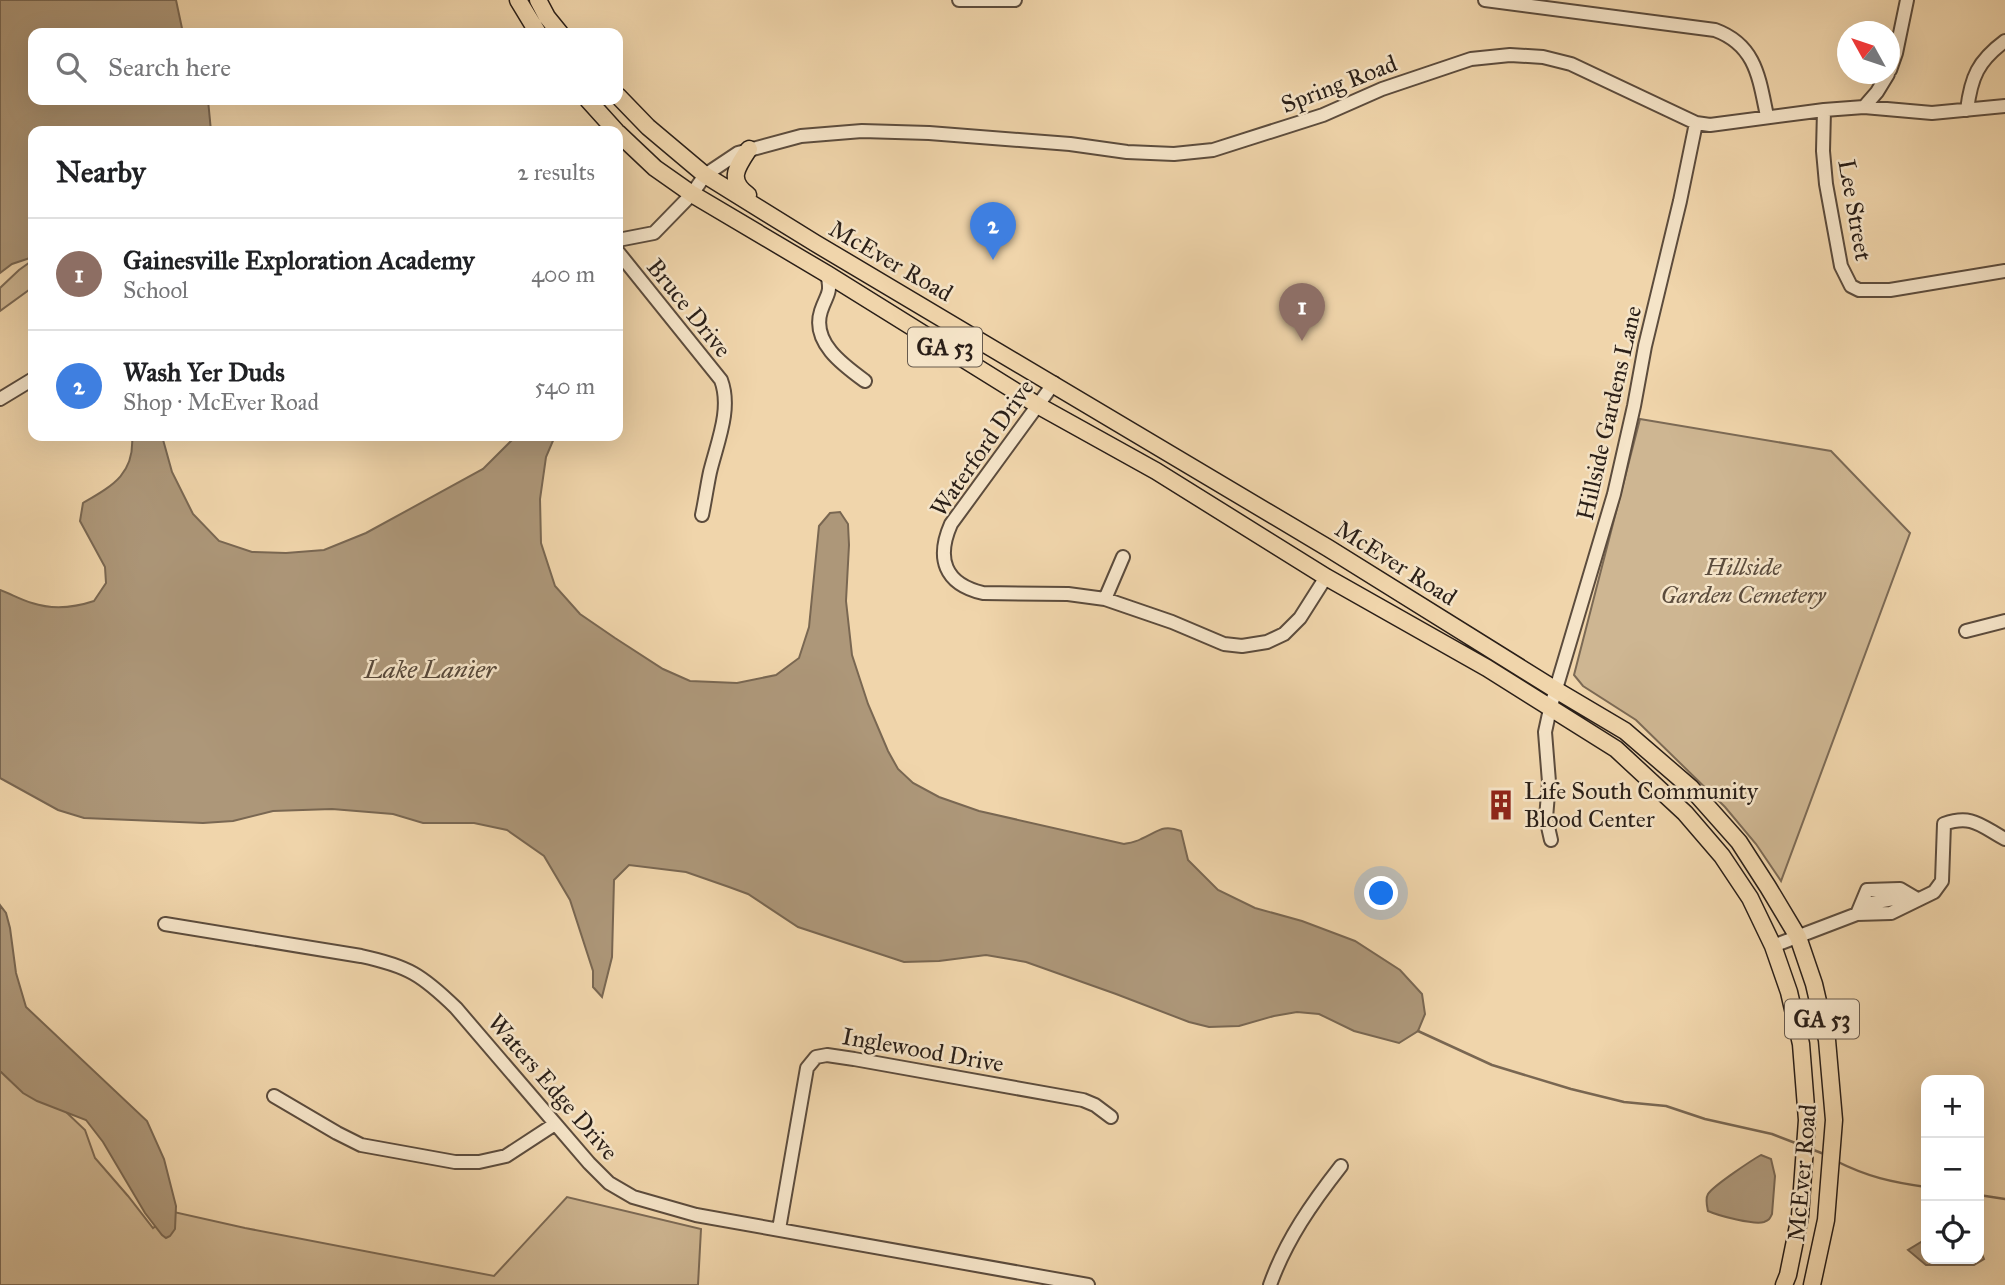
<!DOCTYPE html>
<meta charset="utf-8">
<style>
body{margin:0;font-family:"IM FELL Great Primer",serif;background:#f2f2f2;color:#202124}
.controls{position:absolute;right:21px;bottom:21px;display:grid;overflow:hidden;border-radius:14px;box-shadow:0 7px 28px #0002}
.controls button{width:63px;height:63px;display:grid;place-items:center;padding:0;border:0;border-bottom:2px solid #e0e0e0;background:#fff;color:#202124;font:35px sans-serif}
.compass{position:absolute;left:1837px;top:21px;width:63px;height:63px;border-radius:50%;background:#fff;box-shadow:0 7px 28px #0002;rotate:310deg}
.you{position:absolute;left:1382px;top:894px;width:24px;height:24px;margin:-18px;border:5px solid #fff;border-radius:50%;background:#1a73e8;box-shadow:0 0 0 10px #1a73e833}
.badge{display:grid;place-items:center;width:46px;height:46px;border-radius:50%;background:#ea580c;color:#fff;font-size:23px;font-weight:700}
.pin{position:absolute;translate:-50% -58px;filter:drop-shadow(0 2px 4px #0008)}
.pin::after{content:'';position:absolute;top:37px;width:24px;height:21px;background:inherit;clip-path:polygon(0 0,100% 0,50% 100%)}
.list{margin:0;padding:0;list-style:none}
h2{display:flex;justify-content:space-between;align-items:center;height:91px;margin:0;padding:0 28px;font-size:30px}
h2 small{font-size:23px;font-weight:400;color:#757577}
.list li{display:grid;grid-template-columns:46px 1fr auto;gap:21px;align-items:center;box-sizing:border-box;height:112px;padding:0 28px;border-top:2px solid #e0e0e0}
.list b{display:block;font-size:26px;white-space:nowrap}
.list p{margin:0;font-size:23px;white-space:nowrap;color:#757577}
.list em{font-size:23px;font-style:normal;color:#757577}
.icon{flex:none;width:38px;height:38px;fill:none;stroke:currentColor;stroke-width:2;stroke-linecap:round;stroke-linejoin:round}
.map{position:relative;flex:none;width:2005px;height:1285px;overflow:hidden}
.search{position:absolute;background:#fff;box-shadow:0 7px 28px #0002;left:28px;top:28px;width:595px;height:77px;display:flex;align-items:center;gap:18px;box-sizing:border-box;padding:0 24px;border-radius:14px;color:#757577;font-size:26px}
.panel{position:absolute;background:#fff;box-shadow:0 7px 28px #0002;left:28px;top:126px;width:595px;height:315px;border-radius:14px}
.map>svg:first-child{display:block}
</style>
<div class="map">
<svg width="2005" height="1285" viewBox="0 0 2005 1285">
<rect width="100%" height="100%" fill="#f0d5ab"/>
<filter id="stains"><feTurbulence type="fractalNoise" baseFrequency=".00286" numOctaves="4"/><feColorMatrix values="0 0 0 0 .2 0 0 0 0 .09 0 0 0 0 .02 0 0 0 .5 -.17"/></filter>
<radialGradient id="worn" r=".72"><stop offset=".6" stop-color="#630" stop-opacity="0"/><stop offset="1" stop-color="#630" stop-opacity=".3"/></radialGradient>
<path fill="#ceb692" stroke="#7c6a55" stroke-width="2" d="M33,260V287L0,311V288L19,270Z
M1640,419L1831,451L1910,533L1781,881L1756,844L1725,807L1636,720L1583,686L1574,675Z
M0,1070L42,1089L85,1130L95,1158L128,1196L153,1228L174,1212L245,1228L494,1276L567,1197L701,1229L698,1285H0Z"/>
<path fill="#ad9779" stroke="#796752" stroke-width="2" d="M0,0H176L183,33H33V100H208L211,131H33V257L12,264L0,273Z
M132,436H162L172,472L193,514L219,541L252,552L286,553L324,550L366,533L483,469L516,436H555L546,457L540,499L541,543L555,586L580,614L615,638L663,669L690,681L737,683L776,675L799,658L809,627L819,526L830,513L840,512L848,524L849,545L846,601L852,655L868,704L888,751L898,769L913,783L939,797L979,811L1124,844C1129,843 1136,842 1141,839C1158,832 1162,824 1181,831L1188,860L1218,890L1255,908L1302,921L1355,941L1400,970L1422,994L1425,1014L1418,1031L1399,1043L1354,1031L1319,1014L1297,1012L1274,1016L1239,1026L1209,1027L1189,1022L1116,994L1026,962L986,955L939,961L904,962L798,927L748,894L729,887L686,872L629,865L614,880L612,957L602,997L593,987V971L570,900L544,856L507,830L474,823H423L393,814L332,809L273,811L233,821L203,823L84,818L58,810L0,778V590C11,594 21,600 32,603C53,610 73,608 94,601L106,583L105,567L80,521L83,503C112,486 135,474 132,436Z
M0,905L6,913L10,928L16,973L26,1007L147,1121L164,1159L176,1206L175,1229L170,1236L166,1238L162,1235L145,1213L103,1142L86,1120L37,1101L23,1093L0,1071Z
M1761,1155L1771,1159L1775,1176L1772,1214C1770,1218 1770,1220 1764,1222C1754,1225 1719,1216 1708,1211C1707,1206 1705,1199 1708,1194C1713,1186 1752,1160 1761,1155Z
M1926,1239V1259H1979V1247L1984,1259L1974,1265H1926L1908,1250Z"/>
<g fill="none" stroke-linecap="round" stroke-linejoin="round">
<path stroke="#796752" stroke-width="2.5" d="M1418,1031L1492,1065L1571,1089L1624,1102L1666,1106L1705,1119L1772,1134L1798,1144
M1811,1149L1824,1154
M1836,1161C1868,1177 1891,1182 1926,1187
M1979,1195L2005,1199"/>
<g stroke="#5c4c3d" stroke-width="16">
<path id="minor" d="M959,0H1015
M1485,0L1715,30C1756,45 1759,78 1767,116
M1890,70L1896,53L1907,0
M1864,107L1877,92L1888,74
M1824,110L1823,151L1826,184L1841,266L1851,286L1859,290H1890L2005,271
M1967,110C1971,77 1978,61 2005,41
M618,240L654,233L692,194L705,175L738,153L801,136L862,131L929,133L1070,144L1127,152L1174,154L1213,150L1323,115L1382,89L1471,59L1510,55L1543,57L1571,64L1696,123L1710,125L1824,110L1864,107L1932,113L2005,106
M618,252L721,380C732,409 717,443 710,472C707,486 705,501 702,515
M827,274C832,294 827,293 821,311C811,342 843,365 865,381
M1054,383L951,524C936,558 944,584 983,593L1068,594L1105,599L1172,622L1224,644L1242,646L1267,642L1284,634L1300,618L1326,577
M0,399L33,379
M1105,599L1123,557
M1966,631L2005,621
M1551,840L1546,818L1549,782L1545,732L1550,709L1614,494L1634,406L1645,346L1680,201L1696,123
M1861,905L1893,899H1913
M1857,914L1867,890L1900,889L1917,899
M165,924L361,956C408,966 422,975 456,1008L589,1163L609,1183L633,1197L696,1215L1088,1285
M1773,946L1857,914L1891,913L1934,892L1942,881L1944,824C1972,814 1981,826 2005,839
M274,1096L337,1133L361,1145L455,1162H479L506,1156L555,1124
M779,1229L807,1068L816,1057L827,1055L854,1059L1083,1100L1095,1105L1111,1117
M1270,1285C1286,1240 1312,1203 1341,1166"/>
</g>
<g stroke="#2a1f18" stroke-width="19">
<path id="major" d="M518,0L538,33
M538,0L547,17L560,33
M618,96L648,127L705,175L815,243L1328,548L1556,690L1625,731L1691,788L1739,842L1768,887L1798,937L1814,984L1827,1040L1834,1120L1826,1220L1812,1285
M588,100L616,131
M618,133L655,168L692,194L827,274L1039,406L1156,471L1326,577L1487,668L1616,749L1685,813L1722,856L1750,898L1773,946L1789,992L1801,1044L1807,1120L1800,1216L1788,1275L1784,1285
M748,195C727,180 737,167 749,149"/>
</g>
<use href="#minor" stroke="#f5e4c8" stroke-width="12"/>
<use href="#major" stroke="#f0d5ab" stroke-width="16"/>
</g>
<defs>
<g id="building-bare" transform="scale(2.415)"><path d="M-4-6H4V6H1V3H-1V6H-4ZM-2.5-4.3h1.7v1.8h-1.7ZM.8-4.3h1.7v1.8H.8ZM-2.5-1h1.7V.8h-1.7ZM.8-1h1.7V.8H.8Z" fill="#8f2418" stroke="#f5e4c8" stroke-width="2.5" paint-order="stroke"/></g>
</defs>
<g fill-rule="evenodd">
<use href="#building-bare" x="1501" y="805"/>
</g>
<g text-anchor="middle" stroke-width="5" stroke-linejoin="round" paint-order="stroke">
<g fill="#f5e4c8" stroke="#675a4d" stroke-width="2">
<rect x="908" y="327.5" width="74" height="39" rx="5"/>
<rect x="1785" y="999.5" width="74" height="39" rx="5"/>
</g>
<g font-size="23" font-weight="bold" fill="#2a1f18">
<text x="945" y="355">GA 53</text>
<text x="1822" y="1027">GA 53</text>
</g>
<g font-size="24" fill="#2a1f18" stroke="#f5e4c8">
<text transform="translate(1339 84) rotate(-21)" y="8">Spring Road</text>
<text transform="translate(1855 210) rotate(80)" y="8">Lee Street</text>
<text transform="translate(891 261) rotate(30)" y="8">McEver Road</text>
<text transform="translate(689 308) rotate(51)" y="8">Bruce Drive</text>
<text transform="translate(1609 413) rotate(-77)" y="8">Hillside Gardens Lane</text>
<text transform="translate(982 448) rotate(-55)" y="8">Waterford Drive</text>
<text transform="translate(1396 563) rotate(32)" y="8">McEver Road</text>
<text transform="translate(923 1050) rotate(10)" y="8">Inglewood Drive</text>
<text transform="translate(553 1087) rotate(49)" y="8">Waters Edge Drive</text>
<text transform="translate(1802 1173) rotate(-85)" y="8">McEver Road</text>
</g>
<g font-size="24" font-style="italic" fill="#5b4c3d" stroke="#f5e4c8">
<text x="1743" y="575">Hillside<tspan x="1743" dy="28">Garden Cemetery</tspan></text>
</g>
<g font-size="24" fill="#2a1f18" stroke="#f5e4c8" text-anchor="start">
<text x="1524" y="799">Life South Community<tspan x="1524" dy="28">Blood Center</tspan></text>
</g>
<g font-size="26" font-style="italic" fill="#58493a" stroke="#f5e4c8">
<text x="430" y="678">Lake Lanier</text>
</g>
</g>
<rect width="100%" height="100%" filter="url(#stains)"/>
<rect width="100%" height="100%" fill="url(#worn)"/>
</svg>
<div class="controls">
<button>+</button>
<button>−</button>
<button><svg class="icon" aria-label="locate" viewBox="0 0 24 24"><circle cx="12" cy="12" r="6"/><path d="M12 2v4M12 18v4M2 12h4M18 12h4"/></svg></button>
</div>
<svg class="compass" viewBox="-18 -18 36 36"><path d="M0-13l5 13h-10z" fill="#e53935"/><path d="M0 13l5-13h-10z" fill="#757577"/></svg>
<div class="you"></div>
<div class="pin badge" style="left:1302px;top:341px;background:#8d6e63">1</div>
<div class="pin badge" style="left:993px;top:260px;background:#3f7fe0">2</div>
<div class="search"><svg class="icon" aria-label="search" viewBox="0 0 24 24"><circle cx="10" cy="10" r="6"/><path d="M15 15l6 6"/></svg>Search here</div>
<section class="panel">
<h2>Nearby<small>2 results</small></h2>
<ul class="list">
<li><span class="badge" style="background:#8d6e63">1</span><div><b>Gainesville Exploration Academy</b><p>School</p></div><em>400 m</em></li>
<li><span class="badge" style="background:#3f7fe0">2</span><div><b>Wash Yer Duds</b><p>Shop · McEver Road</p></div><em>540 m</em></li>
</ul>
</section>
</div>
